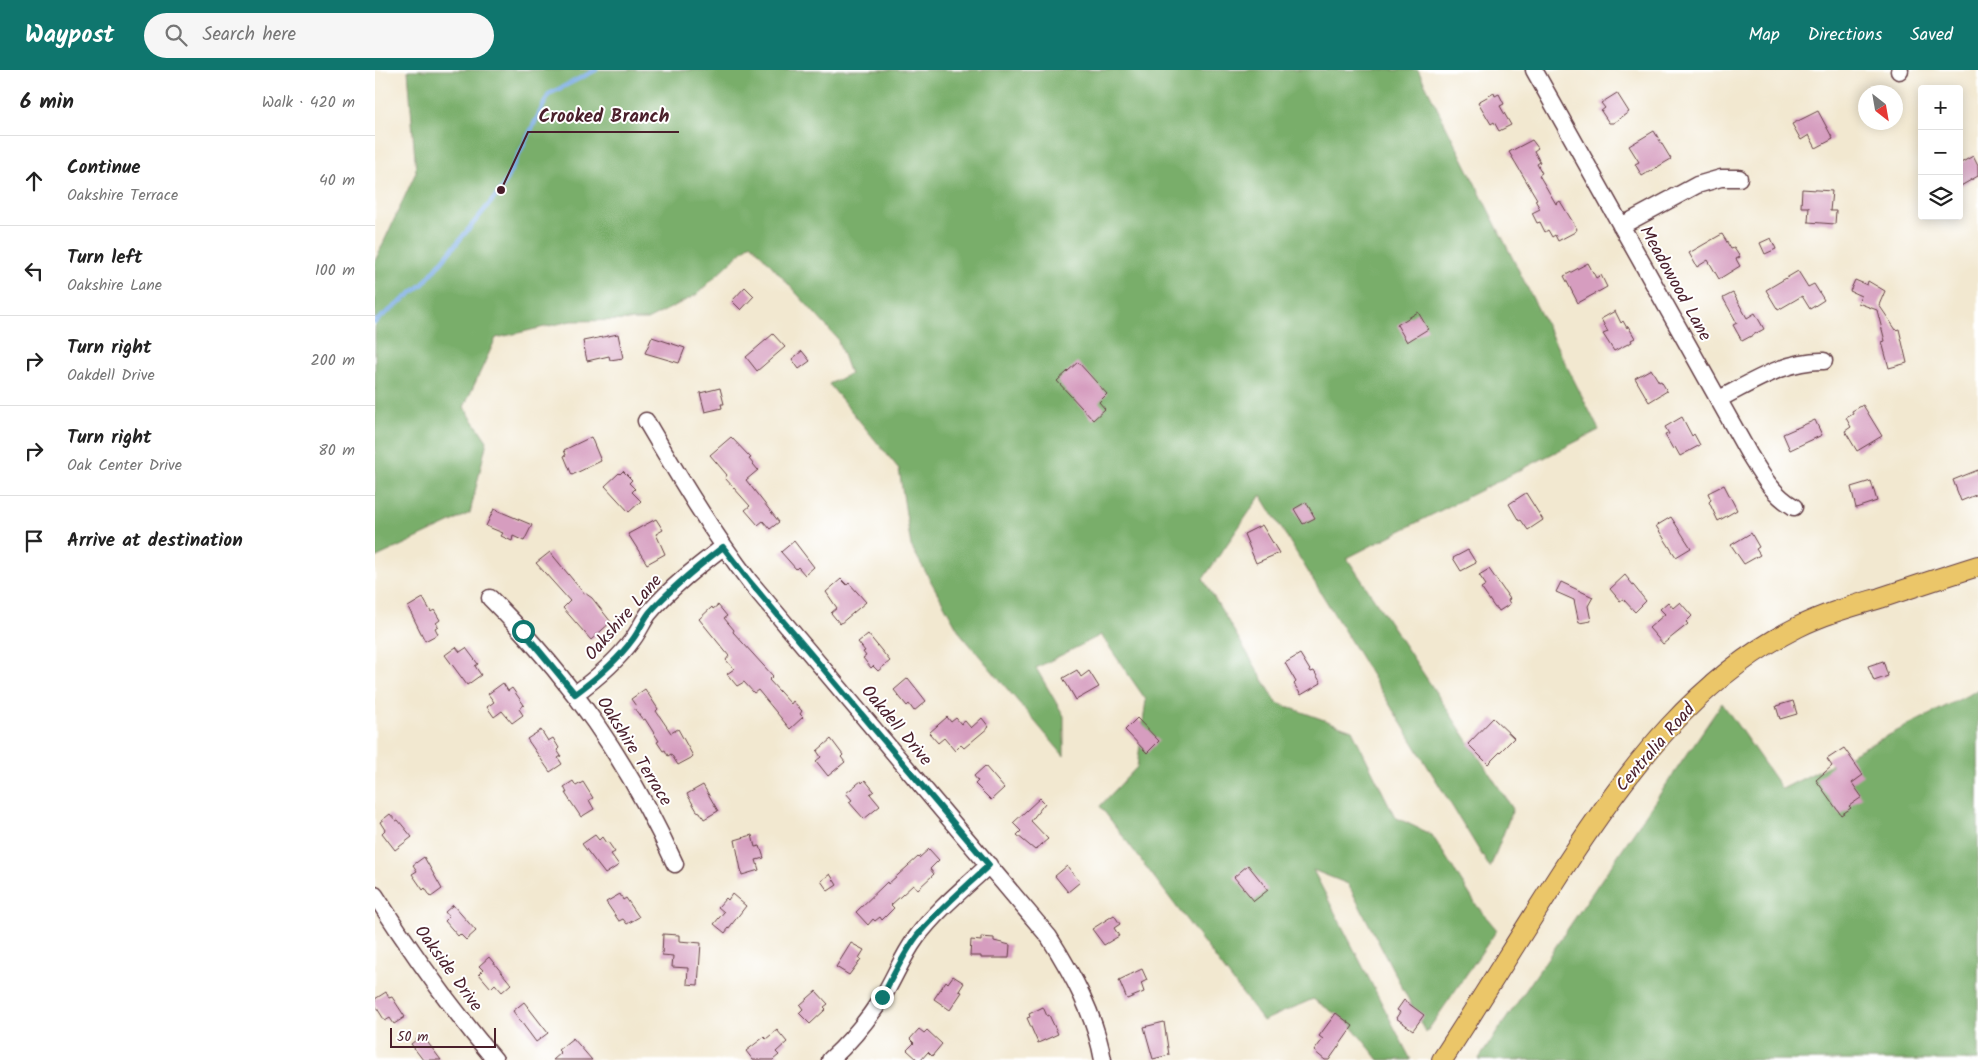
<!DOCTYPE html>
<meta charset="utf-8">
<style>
body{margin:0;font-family:Kalam,sans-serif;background:#f6f6f6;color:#222}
.controls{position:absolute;right:15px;top:15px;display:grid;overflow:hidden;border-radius:5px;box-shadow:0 2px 12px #0003}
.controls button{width:45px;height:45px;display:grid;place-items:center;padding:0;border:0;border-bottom:1px solid #e0e0e0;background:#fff;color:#222;font:25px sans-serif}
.compass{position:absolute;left:1483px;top:15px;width:45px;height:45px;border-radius:50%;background:#fff;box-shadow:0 2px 12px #0003;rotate:149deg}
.scale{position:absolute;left:15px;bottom:12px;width:106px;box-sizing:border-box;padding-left:5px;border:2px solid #4a1f2b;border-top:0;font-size:14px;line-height:18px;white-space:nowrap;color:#4a1f2b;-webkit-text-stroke:4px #fff;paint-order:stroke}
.stop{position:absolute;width:15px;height:15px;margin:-11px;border:4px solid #0f766e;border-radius:50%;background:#fff}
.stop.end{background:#0f766e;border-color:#fff;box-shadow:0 1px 5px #0008}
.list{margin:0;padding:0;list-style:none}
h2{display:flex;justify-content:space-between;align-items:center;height:65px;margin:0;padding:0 20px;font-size:21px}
h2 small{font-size:16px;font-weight:400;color:#767676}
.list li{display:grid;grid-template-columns:32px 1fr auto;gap:15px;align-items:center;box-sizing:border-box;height:90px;padding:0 20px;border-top:1px solid #e0e0e0}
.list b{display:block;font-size:19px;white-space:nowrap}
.list p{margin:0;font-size:16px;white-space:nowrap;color:#767676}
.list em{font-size:16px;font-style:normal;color:#767676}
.icon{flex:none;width:28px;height:28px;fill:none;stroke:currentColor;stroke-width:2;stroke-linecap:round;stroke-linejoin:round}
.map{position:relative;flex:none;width:1603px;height:990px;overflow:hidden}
header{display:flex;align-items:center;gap:30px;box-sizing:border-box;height:70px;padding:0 25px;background:#0f766e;color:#fff}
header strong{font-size:24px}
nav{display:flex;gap:28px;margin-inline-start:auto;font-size:18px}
.search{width:350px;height:45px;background:#f6f6f6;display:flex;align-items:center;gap:12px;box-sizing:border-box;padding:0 18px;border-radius:28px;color:#767676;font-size:19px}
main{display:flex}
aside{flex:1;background:#fff}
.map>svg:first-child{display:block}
</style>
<header>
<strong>Waypost</strong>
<div class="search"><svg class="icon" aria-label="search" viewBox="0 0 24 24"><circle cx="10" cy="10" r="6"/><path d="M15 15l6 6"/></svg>Search here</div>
<nav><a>Map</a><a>Directions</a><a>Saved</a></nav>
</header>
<main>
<aside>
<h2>6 min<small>Walk · 420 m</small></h2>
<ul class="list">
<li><svg class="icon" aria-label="ahead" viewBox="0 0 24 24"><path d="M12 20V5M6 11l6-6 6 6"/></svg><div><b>Continue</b><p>Oakshire Terrace</p></div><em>40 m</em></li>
<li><svg class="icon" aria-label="left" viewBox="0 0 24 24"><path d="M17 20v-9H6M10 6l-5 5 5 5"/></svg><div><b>Turn left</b><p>Oakshire Lane</p></div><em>100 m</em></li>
<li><svg class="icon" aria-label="right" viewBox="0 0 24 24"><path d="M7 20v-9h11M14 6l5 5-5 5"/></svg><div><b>Turn right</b><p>Oakdell Drive</p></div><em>200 m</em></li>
<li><svg class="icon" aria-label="right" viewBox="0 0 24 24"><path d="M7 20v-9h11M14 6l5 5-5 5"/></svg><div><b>Turn right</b><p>Oak Center Drive</p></div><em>80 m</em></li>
<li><svg class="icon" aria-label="arrive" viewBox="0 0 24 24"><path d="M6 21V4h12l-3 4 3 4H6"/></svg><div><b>Arrive at destination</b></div></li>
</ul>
</aside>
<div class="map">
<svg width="1603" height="990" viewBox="0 0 1603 990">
<rect width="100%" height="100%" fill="#fff"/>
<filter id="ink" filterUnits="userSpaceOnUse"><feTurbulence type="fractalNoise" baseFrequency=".02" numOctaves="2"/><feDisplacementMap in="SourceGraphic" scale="10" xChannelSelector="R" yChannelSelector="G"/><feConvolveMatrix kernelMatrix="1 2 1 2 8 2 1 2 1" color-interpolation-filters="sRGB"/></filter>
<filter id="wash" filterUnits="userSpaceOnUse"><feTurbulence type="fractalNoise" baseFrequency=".0096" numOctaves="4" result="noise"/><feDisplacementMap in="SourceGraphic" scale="20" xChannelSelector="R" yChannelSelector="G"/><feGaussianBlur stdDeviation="1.12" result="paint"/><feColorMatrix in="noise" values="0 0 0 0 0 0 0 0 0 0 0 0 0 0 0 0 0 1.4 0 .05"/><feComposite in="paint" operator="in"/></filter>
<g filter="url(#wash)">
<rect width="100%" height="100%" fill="#f2e8d0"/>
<path fill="#79ae6b" stroke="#62664b" d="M33,0H1043L1224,360L972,488L1138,739L1115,798L886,425L828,509L902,633L977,660L1020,747L1057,765L1102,836L1122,860L1051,963L973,814L938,800L1036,990H1004L974,953L938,929L888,951L725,736L762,697L771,630L726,565L661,598L689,646V686L585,563L536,476L524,399L454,314L475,304L462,268L376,173L321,225L272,250L196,251L121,268L89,337L112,371L95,443L0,488V191L41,102Z
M1603,620V990H1103L1347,633L1407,719Z"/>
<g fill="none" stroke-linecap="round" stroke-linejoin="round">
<path stroke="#78aae4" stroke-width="4.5" d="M0,252L48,214L126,120L174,24L221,0"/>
</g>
<g id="blocks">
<path fill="#d69dbf" d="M1119,23L1120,26L1124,24L1129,34L1125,36L1136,55L1124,61L1119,52L1116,54L1103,32Z
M1242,23L1254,42L1238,53H1234L1226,41L1230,38L1226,33Z
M1443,41L1458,69L1441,78L1434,65L1426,70L1417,54Z
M1279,61L1296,89L1267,106L1260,94L1264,92L1254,76Z
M1157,70L1163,78L1159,81L1165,92L1162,94L1167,103L1164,105L1181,134L1185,131L1202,159L1200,162L1183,171L1180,165L1177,167L1173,160L1170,162L1165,152L1162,153L1157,143L1165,139L1160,130L1162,129L1134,82Z
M1598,86L1603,96V106L1584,117V94Z
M1427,119L1457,121L1455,141H1461L1460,154L1433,152L1434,137H1426Z
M1347,164L1356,179L1359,178L1365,187L1361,189L1365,196L1344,209L1333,190L1322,197L1314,183Z
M1396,168L1401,179L1390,184L1385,173Z
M1213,193L1221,208L1226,205L1232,217L1203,233L1189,206Z
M1423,201L1433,217L1439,214L1449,230L1435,239L1427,226L1403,240L1391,220Z
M1480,210L1492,215L1493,211L1510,221L1504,235L1521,260L1524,259L1532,293L1514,298L1507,272L1510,271L1502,240L1483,233L1486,226L1475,221Z
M370,217L379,226L366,240L357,231Z
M1358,223L1372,248L1380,243L1389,259L1367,271L1358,255L1362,253L1348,228Z
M1240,241L1246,253L1248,251L1252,258L1253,256L1260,268L1256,270L1257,272L1239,281L1228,264L1233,262L1226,249Z
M1043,242L1053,259L1032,272L1022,255Z
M243,264L248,288L235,290L234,286L212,291L208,271Z
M398,264L410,277L382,301L371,287Z
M277,267L310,278L304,293L270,283Z
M427,281L435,291L424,299L417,289Z
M703,292L732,324L724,332L730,339L718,350L682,311Z
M1276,299L1284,312L1286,311L1292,321L1274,332L1260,308Z
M345,318L349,334H346L347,338L330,342L325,323Z
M1488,335L1507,366L1482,381L1470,361L1476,357L1471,348L1478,344L1477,341Z
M1307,347L1317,366L1319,364L1325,375L1305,386L1300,377L1298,379L1290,365L1294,364L1290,357Z
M1440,350L1447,365L1415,380L1408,364Z
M216,367L226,391L197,405L189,386L191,385L189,380Z
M356,367L376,388L374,389L383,400L371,410L404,452L395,459L388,451L383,455L370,440L375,436L350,408L352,405L335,385Z
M1603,400V424L1586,431L1578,410Z
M248,401L257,410L254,413L260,419L257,422L266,431L254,442L230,416L244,403L245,404Z
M1496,411L1502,431L1481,438L1476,417Z
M1349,415L1362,440L1343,451L1334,432L1336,430L1333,423Z
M1151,423L1168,450L1153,460L1146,450L1144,451L1134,434Z
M931,432L940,448L928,454L919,439Z
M119,439L157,455L149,471L138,466L137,471L126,466L128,463L111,456Z
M1296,447L1316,478L1301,487L1281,456Z
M281,449L288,460L281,464L290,484L272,494L253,464Z
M887,455L904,483L881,493L869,464Z
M1376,463L1384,477L1381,479L1385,485L1369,494L1356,475Z
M419,471L439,497L430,505L423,497L421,499L406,482Z
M1093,480L1101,493L1086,501L1078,488Z
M175,482L207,521L217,528L236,552L216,570L188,538L195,531L161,493Z
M1114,499L1135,529L1133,530L1135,534L1124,541L1122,538H1120L1106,518L1111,515L1104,505Z
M1250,505L1271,531L1260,542L1248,529L1245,531L1235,519Z
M466,509L472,515L474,513L491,532L465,554L456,543L462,538L451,522Z
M1186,512L1218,527L1213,536L1216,551L1204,553L1199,530L1181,522Z
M48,528L56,542L59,540L65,550L61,553L63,556L60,558L63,564L50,571L33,537Z
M1293,532L1298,538L1305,532L1317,546L1311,552L1313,554L1288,574L1274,558L1290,544L1285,539Z
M343,535L352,546L349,548L359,560L358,562L398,606L394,610L416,634L418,631L427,641L425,644L428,647L415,659L383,620L379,623L369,612L362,616L352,604L359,599L351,590L354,586L324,549L337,537L338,539Z
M493,564L515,591L503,601L498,596L496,598L488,588L491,586L488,582L490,581L483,572Z
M81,577L85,582L91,578L103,594L100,596L106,605L92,615L70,585Z
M925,584L936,602L939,601L946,613L926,625L919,614L921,612L910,593Z
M1508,591L1513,606L1499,611L1493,596Z
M702,600L706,607L714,601L724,617L701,630L688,608Z
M533,608L551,631L539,641L534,634L532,636L519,620Z
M128,613L133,621L137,618L149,635L144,639L148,645L137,653L127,641L119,647L112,637L119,632L113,624Z
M270,619L283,639L281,641L296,663L303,659L318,686L316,688L303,695L296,684L293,686L290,680L288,681L282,672L284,671L270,649L268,650L259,638L261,636L256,629Z
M1418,631L1422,644L1405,649L1401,636Z
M572,647L576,652L581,648L586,654L590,651L596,658L607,648L614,657L589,678L586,675L580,681L569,668L563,673L554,663Z
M762,648L784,671L772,683L750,660Z
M1118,648L1139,668L1113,694L1093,674Z
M166,660L173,671L178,668L184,678L182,680L186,686L183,688L187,694L175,702L152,669Z
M456,669L468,685L466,687L470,692L453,706L441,691L446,687L442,681Z
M1469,678L1488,705L1477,713L1487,727L1474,736L1476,738L1466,745L1441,710L1457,696L1452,689Z
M610,696L629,718L616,730L600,714L603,711L599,706Z
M490,710L499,721L495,724L505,736L489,749L474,732L477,730L471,723L486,711L487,713Z
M198,711L201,716L208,712L218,728L214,730L219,739L206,747L190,723H192L189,717Z
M328,715L343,741L329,749L325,742L322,741L312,724Z
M665,728L670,733L656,751L673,769L660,780L642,765L646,761L638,753Z
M15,744L21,751L23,750L37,767L20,780L7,763L10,760L5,752Z
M220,765L224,770L227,767L231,773L233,772L240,782L236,784L244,795L230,804L207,774Z
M377,765L380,777L385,776L389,788L381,790L384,800L367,805L360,770Z
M554,779L564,790L555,799L559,804L543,819L538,815L516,835L519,838L507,850L505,847L500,851L498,849L493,855L481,842L512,812L513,814L543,787L544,788Z
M49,787L67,819L56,827L50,818L48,820L37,804L42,801L38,795Z
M873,795L893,820L879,831L859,807Z
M692,796L705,812L693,822L680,806Z
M455,804L462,815L453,821L446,811Z
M245,824L248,830L251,828L264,847L252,854L248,849L244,851L231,832Z
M357,824L371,836L350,863L339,854L349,842L343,837L351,828L353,830Z
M78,835L101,861L91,870L85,864L83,866L70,851L74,847L70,842Z
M739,845L745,854L739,858L744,866L729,875L717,859Z
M288,864L304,865V871L326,873L323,915L312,914L313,898L297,897L298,886L287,885Z
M606,867L619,868V871L635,875L634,888H606V886H595L596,870L606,871Z
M476,873L489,880L484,888L486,889L474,905L461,897Z
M114,887L136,914L127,922L120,914L116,918L104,904L108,900L104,896Z
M767,899L772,910L766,913L769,922L752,929L744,910Z
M578,906L589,913L584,921L587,922L575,940L559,929L571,911L573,913Z
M441,921L453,934L449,937L451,939L435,954L424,943L428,939L425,935Z
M11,922L14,928L17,927L30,947L19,954L15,948L10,951L0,935V929Z
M1029,930L1049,945L1038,960L1021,948L1025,942L1022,940Z
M149,932L173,963L161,972L138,941Z
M668,937L672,946L674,945L683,964L663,973L652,948L655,947L654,944Z
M961,943L978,956L954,990H950L939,981L948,969L944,966Z
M789,952L794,985L778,989L769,957Z
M544,959L549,963L552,960L567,974L557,986L553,982L546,990H543L532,980L539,973L535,969Z
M402,960L412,972L401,982L404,985L398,990H378L371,981L389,967L391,969Z
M47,965L66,990H48L36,974Z
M198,968L217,990H178L186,983L183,980Z"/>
</g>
</g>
<g filter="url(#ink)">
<use href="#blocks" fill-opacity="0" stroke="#633d44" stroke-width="1"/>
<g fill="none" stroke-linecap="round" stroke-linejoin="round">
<g stroke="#633d44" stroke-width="19">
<path id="minor" d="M1159,0L1374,384C1387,405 1397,424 1419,437
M1524,1L1525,0
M1246,156L1322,115L1346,108H1364
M1344,329C1378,312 1410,290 1449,291
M271,351C304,407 336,461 375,512L674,867C698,905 720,945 728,990
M115,528C195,608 253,691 300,794
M200,624C222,608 242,591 258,569C264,561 268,551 274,543C296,517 322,497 348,477
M0,825C37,883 76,938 120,990
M455,990C475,972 492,951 507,928C519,909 527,887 541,868C561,841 589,818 614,795"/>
</g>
<g stroke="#633d44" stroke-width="22">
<path id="major" d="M1067,990C1111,923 1152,854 1196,787C1256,696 1323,607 1423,557C1449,544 1478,536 1505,528C1538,517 1571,506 1603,496"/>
</g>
<use href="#minor" stroke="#fff" stroke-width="16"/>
<use href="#major" stroke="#ebc669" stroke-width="20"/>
</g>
</g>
<g fill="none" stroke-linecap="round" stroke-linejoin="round" filter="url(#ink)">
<path stroke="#0f766e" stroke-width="6" d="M148,561L200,624C222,608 242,591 258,569C264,561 268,551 274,543C296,518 322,497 348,477L375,512L614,795C590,818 563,840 542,866C528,885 518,906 507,927"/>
</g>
<g text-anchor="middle" stroke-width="4" stroke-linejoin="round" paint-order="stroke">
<g font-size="18" fill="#4a1f2b" stroke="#fff">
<text transform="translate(1301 213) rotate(61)" y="6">Meadowood Lane</text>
<text transform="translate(248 547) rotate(-49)" y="6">Oakshire Lane</text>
<text transform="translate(522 655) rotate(50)" y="6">Oakdell Drive</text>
<text transform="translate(1280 677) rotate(-49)" y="6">Centralia Road</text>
<text transform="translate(260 681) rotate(58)" y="6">Oakshire Terrace</text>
<text transform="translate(74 898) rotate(54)" y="6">Oakside Drive</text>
</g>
</g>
<path fill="none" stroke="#4a1f2b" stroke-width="2" d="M126 120L153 62H304"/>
<circle fill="#4a1f2b" stroke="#fff" stroke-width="2" cx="126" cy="120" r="5"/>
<g font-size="19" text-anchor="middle" font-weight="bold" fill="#4a1f2b" stroke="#fff" stroke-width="4" stroke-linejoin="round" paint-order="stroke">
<text x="229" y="52">Crooked Branch</text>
</g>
</svg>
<div class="controls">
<button>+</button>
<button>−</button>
<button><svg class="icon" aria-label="layers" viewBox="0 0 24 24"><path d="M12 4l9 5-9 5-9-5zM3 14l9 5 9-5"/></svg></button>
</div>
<svg class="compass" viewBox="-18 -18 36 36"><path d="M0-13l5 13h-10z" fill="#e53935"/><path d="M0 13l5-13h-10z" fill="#767676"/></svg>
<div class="scale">50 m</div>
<div class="stop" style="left:148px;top:561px"></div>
<div class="stop end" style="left:507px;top:927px"></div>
</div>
</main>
